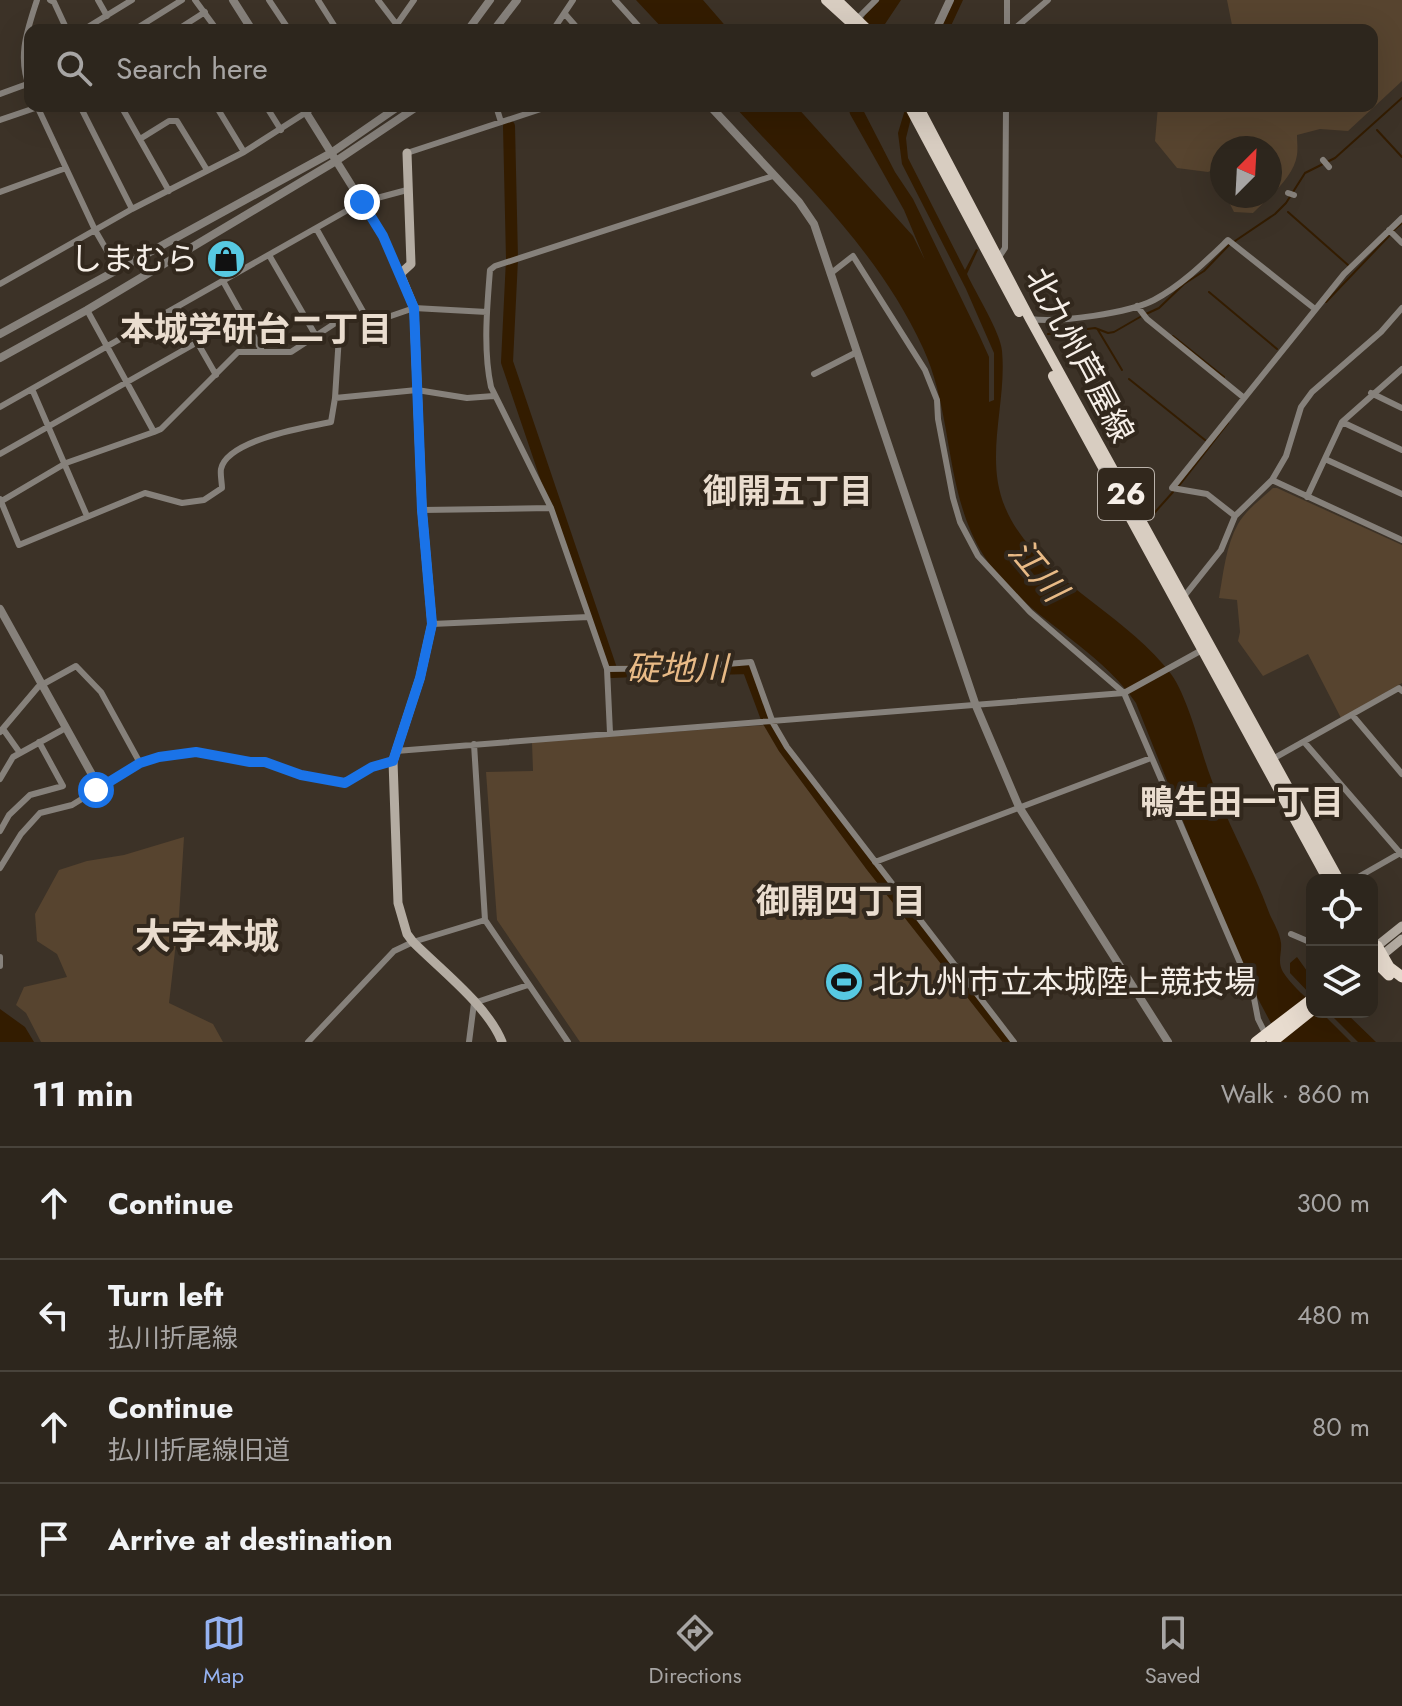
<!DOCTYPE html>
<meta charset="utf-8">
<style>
body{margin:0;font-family:Jost,"Noto Sans JP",sans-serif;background:#352e26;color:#f1f3f6}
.controls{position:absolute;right:24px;bottom:24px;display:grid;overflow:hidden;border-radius:16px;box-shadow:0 8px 32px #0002}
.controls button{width:72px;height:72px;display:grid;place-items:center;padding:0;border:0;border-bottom:2px solid #48433b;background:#2d261d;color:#f1f3f6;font:40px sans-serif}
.compass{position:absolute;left:1210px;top:136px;width:72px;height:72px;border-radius:50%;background:#2d261d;box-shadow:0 8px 32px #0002;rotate:24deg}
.stop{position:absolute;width:24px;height:24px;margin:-18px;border:6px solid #1a73e8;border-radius:50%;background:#fff}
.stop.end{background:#1a73e8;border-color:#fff;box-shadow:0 2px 8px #0008}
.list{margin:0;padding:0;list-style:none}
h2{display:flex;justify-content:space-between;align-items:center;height:104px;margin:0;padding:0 32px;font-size:34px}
h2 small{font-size:26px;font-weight:400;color:#a7a5a4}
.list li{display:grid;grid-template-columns:52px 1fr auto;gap:24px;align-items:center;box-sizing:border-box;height:112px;padding:0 32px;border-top:2px solid #48433b}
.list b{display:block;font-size:30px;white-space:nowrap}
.list p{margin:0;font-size:26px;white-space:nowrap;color:#a7a5a4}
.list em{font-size:26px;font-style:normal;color:#a7a5a4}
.icon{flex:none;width:44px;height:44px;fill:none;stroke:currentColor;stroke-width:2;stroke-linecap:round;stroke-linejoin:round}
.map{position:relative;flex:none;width:1402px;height:1042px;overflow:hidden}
.search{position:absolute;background:#2d261d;box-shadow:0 8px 32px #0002;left:24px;right:24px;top:24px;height:88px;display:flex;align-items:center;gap:20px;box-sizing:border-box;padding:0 28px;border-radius:16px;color:#a7a5a4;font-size:30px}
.sheet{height:552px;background:#2d261d}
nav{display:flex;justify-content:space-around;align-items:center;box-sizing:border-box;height:112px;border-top:2px solid #48433b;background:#2d261d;font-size:22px;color:#a7a5a4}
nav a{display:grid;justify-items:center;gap:4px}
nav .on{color:#95b2f1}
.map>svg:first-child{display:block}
</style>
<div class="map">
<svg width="1402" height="1042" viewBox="0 0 1402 1042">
<rect width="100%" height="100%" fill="#3c3227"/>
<path fill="#57442f" d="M1227,0H1402V81L1348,131L1320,129L1297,135C1297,141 1298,149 1297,155C1294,177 1268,198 1253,213L1234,212L1228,200L1249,196H1270V148H1222V166L1208,172L1177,168L1155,141L1158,106H1372V30H1233Z
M1273,488H1277L1402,545V683L1341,718L1308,654L1263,676L1238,641L1240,632L1237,600L1219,598C1223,575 1226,545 1238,524C1246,510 1261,499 1273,488Z
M768,725L775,739L870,867L1008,1042H580L497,920L486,772L533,771L532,742Z
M184,837L179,916L169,1003L213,1024L223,1042H41L26,1013L16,1005L24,987L67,977L57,954L37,941L35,914L59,870L87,861L124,855Z"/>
<path fill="#331c00" d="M636,0H703L729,30H664Z
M880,0H901L881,30H860L865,15Z
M954,0H963L949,30H940Z
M734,106H796L913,236L925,260L904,210L850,114L848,106H861L895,172L913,199L980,337L989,357V402L994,400V353L966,289L902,164L898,133L906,106H914L906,138L908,158L965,270L976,249L978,250L967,274C975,292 1001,333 1002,351C1007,403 984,457 1005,507C1033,576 1127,614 1171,674C1187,696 1199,743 1208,770C1225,820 1252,865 1270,915C1274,923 1280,934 1281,943C1282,954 1277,961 1283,972C1291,984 1302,994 1312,1003V1012H1321L1351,1042H1281L1256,995L1219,911L1136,703C1096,644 1022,616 984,556C944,494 954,415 923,348C880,254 804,182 734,106Z
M1297,957L1312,978V996L1290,973V963Z
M0,1009L25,1027L34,1042H0Z
M1328,1012H1345L1376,1042H1358Z"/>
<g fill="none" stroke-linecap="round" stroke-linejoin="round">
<path stroke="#331c00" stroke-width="2" d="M1377,130L1402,157
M1288,212L1348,265
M1394,230L1402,223
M1235,241L1275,214L1286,203L1305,173L1335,158L1402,98
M1209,292L1277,349
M1326,302L1389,236
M1146,314L1159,308L1184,284L1204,271L1230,244
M1098,330L1122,370
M1048,334L1095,328L1108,333L1114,332L1140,317
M1173,336L1224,377
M1129,379L1205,440
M1178,487L1228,423
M1148,520L1173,492"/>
<path stroke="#331c00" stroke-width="12" d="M509,126L512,259L507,362L612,672L637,671
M683,670L748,668L767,719L784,748L870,864L1010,1042"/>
<path stroke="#86817b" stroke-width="6" d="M50,0L54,2L67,30
M98,0L107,16
M195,0L217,30
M269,0L289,30
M318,0L337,30
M378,0L397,25
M615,0L642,30
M1007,0V30
M565,14L579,30
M855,21L876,0
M83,30L132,0
M134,30L182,0
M177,30L205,12
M393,30L414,0
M553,30L573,0
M1013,30L1048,0
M30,89C17,57 27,31 37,0
M0,94L30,83
M37,106L95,230L117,268
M80,106L132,209
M121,106L169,191
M216,106L244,152
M266,106L281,130
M496,106L501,122
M0,120L38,107
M140,139L169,121H177L207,170
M407,153L550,106
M1323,160L1329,167
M0,192L66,168
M1288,193L1294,195
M316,228L365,315V319
M1389,230L1402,243
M269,255L316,336
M997,260L1005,248L1006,106
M830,274L853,256L925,370L937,400L938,419L953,498L960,522L978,556L1030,612L1124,693L1253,993L1258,1019L1266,1035
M223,281L262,351
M0,284L132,209L244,152L316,106
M1137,306L1147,319L1243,397
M177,307L216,375
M1030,319C1059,323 1129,313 1154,300C1182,285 1205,262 1228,240L1315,309
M814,374L857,352
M32,389L87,516
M1371,393L1402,408
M335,398L417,390L467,398L494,396
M0,407L362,202L407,190
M1342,422L1402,450
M154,432L161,429L238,352H291L340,320L385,318L414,308L487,312
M0,454L196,343
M1325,459L1402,494
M1272,480L1402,540
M1307,497L1342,422L1402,369
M0,499L19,545L145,493L182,503L204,500L222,488C222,483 220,474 221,469C227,440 306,427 331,422L335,398L340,320
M0,502L66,463L154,432L87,310
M422,510L551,508
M1235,516L1207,494L1172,488L1344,274L1402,218
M1182,599L1221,550L1235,516L1272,480L1286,456L1301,407L1312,392L1381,332L1402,308
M432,624L589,617
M607,669L678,668L751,662L773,723L787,747L1014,1042
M1353,716L1402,774
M3,729L20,753
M0,732L38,687L76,666L101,692L140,763
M610,733L607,669L589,617L551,508L491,387C483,350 487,308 490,270L495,266L773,176
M1305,743L1402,855
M474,744L485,920L568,1042
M396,751L1124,693L1202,650
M1271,760L1399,688L1402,691
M0,779L13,757L62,730
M0,831L9,815L30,795L63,786L39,742
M875,862L1151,758
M0,868L21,834L40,813L72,805L140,763L159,757L196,752L250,762H265L301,775L345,783L372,767L393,761
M1353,880L1402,852
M1291,934L1312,943
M0,957V966
M308,1042L394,951L413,942L485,920
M469,1042L474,1003L528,985"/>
<path stroke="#86817b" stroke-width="8" d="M233,0L252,30
M468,30L490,0
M494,30L517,0
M936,30L950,0
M302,106L383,236L400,274
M710,106L799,202L814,224L976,706L1019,807L1168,1042
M0,334L331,153L399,106
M0,358L87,310L336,161L418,106
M0,609L95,780L96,790"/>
<path stroke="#b4aca2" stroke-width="9" d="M407,153L411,264L400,274L414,308L422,510L432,624L420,678L393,761L398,903L407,934L413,942C440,969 488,1006 502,1042
M1377,946L1402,926
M1380,957L1402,939"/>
<path stroke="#d8cdc1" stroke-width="10" d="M826,0L859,30
M837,0L868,30
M909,106L1019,312
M918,106L1030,319L1339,880
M1053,376L1328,880"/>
<path stroke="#e8dccf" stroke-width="11" d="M1372,950L1377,946L1389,967L1402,977
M1372,964L1375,961L1389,975
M1256,1042L1312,999
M1272,1042L1312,1010"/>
</g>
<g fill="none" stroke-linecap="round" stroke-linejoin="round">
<path stroke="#1a73e8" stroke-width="10" d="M96,790L140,763L159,757L196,752L250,762H265L301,775L345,783L372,767L393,761L420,678L432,624L422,510L414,308L383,236L362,202"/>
</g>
<defs>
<g id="shop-disc" transform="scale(2)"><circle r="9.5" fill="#57c9e2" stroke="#32281d"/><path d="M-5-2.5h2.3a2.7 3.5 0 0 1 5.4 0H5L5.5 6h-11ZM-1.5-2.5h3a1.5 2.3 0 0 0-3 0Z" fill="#111"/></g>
<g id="stadium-disc" transform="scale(2)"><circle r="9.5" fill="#57c9e2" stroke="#32281d"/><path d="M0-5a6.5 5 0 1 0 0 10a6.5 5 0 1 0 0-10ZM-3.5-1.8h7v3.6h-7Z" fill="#111"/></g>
</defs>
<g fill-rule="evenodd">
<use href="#shop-disc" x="226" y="259"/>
<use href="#stadium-disc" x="844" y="982"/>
</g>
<g text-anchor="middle" stroke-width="8" stroke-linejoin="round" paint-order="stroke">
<rect fill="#32281d" stroke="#bbb3ab" stroke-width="2" x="1098" y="468" width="56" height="52" rx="6"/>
<g font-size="30" font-weight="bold" fill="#f6efe8">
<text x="1126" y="504">26</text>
</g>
<g font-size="32" fill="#f6efe8" stroke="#32281d" text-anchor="end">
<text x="198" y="270">しまむら</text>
<text x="872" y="993" text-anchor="start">北九州市立本城陸上競技場</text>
</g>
<g font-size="32" fill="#f6efe8" stroke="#32281d">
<text transform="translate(1080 355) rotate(62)" y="11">北九州芦屋線</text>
</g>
<g font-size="34" font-weight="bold" fill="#eaddcf" stroke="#32281d">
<text x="256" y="341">本城学研台二丁目</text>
<text x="788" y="503">御開五丁目</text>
<text x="1242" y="814">鴨生田一丁目</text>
<text x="841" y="913">御開四丁目</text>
</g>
<g font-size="34" font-style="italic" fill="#e8ba86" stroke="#32281d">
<text transform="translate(1038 570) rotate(50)" y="12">江川</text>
<text x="677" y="680">碇地川</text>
</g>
<g font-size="36" font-weight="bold" fill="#eaddcf" stroke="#32281d">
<text x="207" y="949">大字本城</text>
</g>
</g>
</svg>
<div class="controls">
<button><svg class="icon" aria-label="locate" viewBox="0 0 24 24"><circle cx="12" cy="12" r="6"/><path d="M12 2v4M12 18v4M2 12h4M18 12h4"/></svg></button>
<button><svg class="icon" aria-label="layers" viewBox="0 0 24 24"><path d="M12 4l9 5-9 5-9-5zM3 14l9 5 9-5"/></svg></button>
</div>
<svg class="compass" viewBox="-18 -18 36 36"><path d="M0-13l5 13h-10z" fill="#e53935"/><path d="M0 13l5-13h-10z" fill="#a7a5a4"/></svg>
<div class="stop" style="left:96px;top:790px"></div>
<div class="stop end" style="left:362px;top:202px"></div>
<div class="search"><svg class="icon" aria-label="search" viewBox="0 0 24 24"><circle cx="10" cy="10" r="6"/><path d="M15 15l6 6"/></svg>Search here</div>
</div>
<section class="sheet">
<h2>11 min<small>Walk · 860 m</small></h2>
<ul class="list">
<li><svg class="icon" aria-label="ahead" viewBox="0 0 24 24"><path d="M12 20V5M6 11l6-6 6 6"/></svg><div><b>Continue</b></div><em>300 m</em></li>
<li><svg class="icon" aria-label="left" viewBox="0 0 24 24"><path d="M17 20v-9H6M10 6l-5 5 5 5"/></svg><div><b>Turn left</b><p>払川折尾線</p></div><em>480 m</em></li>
<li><svg class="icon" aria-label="ahead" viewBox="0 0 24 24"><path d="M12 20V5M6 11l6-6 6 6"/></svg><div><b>Continue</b><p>払川折尾線旧道</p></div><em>80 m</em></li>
<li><svg class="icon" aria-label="arrive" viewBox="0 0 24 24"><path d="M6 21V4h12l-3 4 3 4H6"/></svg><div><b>Arrive at destination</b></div></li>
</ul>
</section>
<nav>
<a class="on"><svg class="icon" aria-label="map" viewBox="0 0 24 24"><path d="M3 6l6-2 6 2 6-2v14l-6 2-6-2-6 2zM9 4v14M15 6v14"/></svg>Map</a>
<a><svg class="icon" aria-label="directions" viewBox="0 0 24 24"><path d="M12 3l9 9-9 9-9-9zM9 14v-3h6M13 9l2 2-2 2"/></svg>Directions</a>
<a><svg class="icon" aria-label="saved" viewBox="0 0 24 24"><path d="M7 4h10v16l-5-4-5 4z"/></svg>Saved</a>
</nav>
